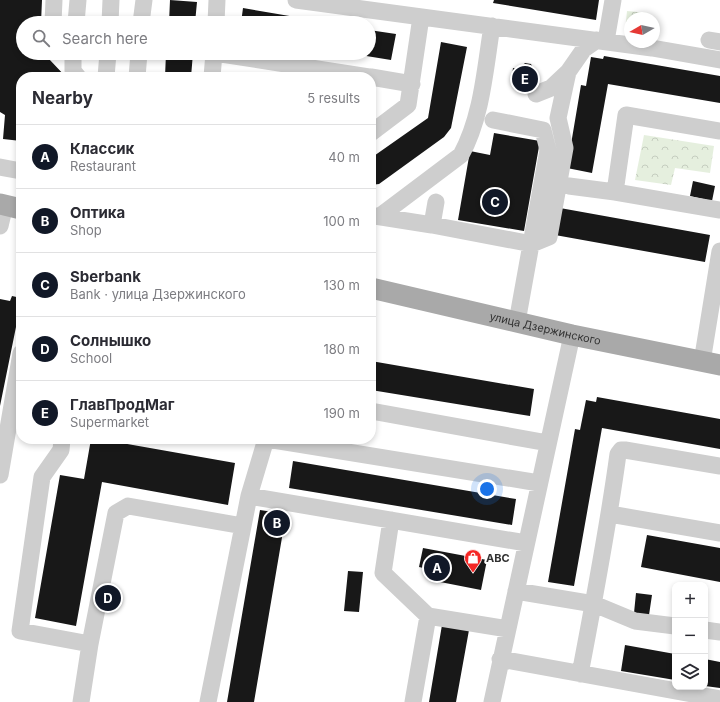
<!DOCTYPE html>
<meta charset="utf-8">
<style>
body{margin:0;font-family:Inter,sans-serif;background:#f7f7f7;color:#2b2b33}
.controls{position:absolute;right:12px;bottom:12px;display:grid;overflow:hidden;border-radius:8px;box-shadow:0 2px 6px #0003}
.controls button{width:36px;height:36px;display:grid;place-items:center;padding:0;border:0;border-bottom:1px solid #e1e1e2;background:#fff;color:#2b2b33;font:20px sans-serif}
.compass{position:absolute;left:624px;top:12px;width:36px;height:36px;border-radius:50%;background:#fff;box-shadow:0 2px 6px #0003;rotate:261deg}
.you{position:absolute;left:487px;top:489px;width:14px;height:14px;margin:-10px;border:3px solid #fff;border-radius:50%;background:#1a73e8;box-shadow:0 0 0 6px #1a73e833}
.badge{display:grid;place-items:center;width:26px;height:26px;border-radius:50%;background:#111827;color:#fff;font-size:13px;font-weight:700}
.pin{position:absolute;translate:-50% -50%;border:2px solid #fff;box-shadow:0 1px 4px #0006}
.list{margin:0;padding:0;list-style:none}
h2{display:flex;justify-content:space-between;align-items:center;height:52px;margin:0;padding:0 16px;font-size:17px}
h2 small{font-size:13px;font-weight:400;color:#7c7c81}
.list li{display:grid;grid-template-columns:26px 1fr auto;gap:12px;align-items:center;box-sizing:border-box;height:64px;padding:0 16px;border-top:1px solid #e1e1e2}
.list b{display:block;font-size:15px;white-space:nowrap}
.list p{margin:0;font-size:13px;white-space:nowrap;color:#7c7c81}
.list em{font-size:13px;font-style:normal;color:#7c7c81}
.icon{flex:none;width:22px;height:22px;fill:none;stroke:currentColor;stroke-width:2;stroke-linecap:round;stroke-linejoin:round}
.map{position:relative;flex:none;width:720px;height:702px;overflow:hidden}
.search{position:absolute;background:#fff;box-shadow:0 2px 6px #0003;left:16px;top:16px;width:360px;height:44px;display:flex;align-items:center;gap:10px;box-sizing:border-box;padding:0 14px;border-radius:22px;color:#7c7c81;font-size:15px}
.panel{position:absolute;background:#fff;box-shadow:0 2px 6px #0003;left:16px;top:72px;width:360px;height:372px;border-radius:16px}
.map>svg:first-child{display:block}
</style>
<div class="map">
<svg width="720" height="702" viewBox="0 0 720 702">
<defs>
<pattern id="park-crowns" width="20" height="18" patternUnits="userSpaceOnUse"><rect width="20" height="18" fill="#e5efde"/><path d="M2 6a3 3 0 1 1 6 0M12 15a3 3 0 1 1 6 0" fill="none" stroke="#c5cdbf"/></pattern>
</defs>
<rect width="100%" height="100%" fill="#fff"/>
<path fill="url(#park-crowns)" d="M627,11L648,13L647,18H630V32L625,31Z
M644,135L714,146L710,173L675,168L671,185L635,180Z"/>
<path fill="#181818" d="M0,0H42L41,23H23V53H49V59L66,77H21V141L3,139L5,115L0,112Z
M170,0L197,2L195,23H169Z
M494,0H599L596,20L493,3Z
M243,8L325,22V23H241Z
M369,30L396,34L391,60L354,54L369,53Z
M441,42L467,47L451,128L444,137L379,184L371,185V158L428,118Z
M166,53H193L191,77H165Z
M604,56L720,76V103L608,84L592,173L567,168L581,85L586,86L591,57L603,59Z
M525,63L531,64L535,73L539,74L538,88L511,84L513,68L519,69Z
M494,133L540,141L524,231L458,220L470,151L490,155Z
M693,181L715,186L712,201L690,196Z
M560,208L710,235L705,262L555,235Z
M12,296L21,298V328L16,327L0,406V299L10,301Z
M371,361L534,389L530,416L371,390Z
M597,397L720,419V449L602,428L574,586L548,582L575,429L580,430L586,400L596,402Z
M91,439H99L235,463L228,505L102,482L76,626L35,618L60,475L84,479Z
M293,461L516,499L512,525L289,488Z
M260,510L286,514L254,702H227Z
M647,535L720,548V582L641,567Z
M423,548L487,560L481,590L430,580L432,570L419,567Z
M348,571L363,572L359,612L344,611Z
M636,593L652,595L649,615L634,613Z
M442,625L469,630L456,702H429Z
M625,645L675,654V680L621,671Z
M705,659L720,662V688L705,686Z"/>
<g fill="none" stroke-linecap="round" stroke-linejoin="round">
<path stroke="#cecece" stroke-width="17" d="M296,0L652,48L720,60
M53,23L54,0
M76,23L78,0
M110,23L111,0
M141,23L144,0
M216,23L217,0
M709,40L720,42
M606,41L613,0
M70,53L73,54V71L78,77
M215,53L369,77
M106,77L108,53
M137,77L139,53
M212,77L214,53
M371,77L412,84
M536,94L551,88L568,72
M493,120L543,130L548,150L517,322
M371,133L408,105L421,17
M0,167L21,171
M569,186L615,192L720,210
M615,192L626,115L720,131
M375,216L432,225L436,202
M380,216L461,155C482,117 485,69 492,26
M432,225L532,244L549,237L565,148L558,118L568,72L584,49L597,40
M0,226L5,205
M702,362L720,251
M371,411L548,443
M62,439L61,450L42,477L20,631L90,644
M267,439L539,483
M0,475L21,353
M249,496L526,543
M610,514L720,533
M391,520L383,573L428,616
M516,591L594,604L635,621L675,626
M705,630L720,632
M500,659L720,699
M580,674C594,601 608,528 618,454L621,450H625L720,466
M81,702L90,644L116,513L128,506L243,526
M208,702L249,496L266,439
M413,702L428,616L508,629
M492,702L572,335"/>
<g stroke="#a9a9a9" stroke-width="21">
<path d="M0,204L21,209"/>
<path id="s1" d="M371,288L572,335L720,365"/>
</g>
</g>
<defs>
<g id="shop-pin" transform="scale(0.9)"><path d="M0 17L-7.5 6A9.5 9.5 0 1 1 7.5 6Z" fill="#f52725" stroke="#fff"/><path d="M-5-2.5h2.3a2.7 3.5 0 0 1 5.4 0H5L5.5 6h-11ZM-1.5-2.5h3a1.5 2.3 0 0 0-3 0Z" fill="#fff"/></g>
</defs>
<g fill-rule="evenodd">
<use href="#shop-pin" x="473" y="558"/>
</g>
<g text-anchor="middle" stroke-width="4" stroke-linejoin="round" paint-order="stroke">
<g font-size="11" fill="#313131" stroke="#fff">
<text dy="4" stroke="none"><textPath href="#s1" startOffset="179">улица Дзержинского</textPath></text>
</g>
<g font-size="11" font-weight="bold" fill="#313131" stroke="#fff" text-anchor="start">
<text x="486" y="562">ABC</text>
</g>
</g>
</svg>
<div class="controls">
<button>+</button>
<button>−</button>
<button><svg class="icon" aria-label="layers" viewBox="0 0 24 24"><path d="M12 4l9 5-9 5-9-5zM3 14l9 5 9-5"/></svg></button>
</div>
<svg class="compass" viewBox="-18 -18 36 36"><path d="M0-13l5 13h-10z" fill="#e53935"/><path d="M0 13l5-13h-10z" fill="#7c7c81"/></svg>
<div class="you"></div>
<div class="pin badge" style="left:437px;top:568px">A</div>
<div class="pin badge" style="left:277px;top:523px">B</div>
<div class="pin badge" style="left:495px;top:202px">C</div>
<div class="pin badge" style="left:108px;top:598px">D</div>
<div class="pin badge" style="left:525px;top:79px">E</div>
<div class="search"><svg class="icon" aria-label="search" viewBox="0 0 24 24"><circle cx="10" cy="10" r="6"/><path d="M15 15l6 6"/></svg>Search here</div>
<section class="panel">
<h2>Nearby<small>5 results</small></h2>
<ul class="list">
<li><span class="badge">A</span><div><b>Классик</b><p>Restaurant</p></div><em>40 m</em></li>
<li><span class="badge">B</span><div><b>Оптика</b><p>Shop</p></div><em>100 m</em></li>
<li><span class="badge">C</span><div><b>Sberbank</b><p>Bank · улица Дзержинского</p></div><em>130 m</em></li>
<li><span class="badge">D</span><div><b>Солнышко</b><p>School</p></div><em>180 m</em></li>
<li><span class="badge">E</span><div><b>ГлавПродМаг</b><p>Supermarket</p></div><em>190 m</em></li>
</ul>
</section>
</div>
